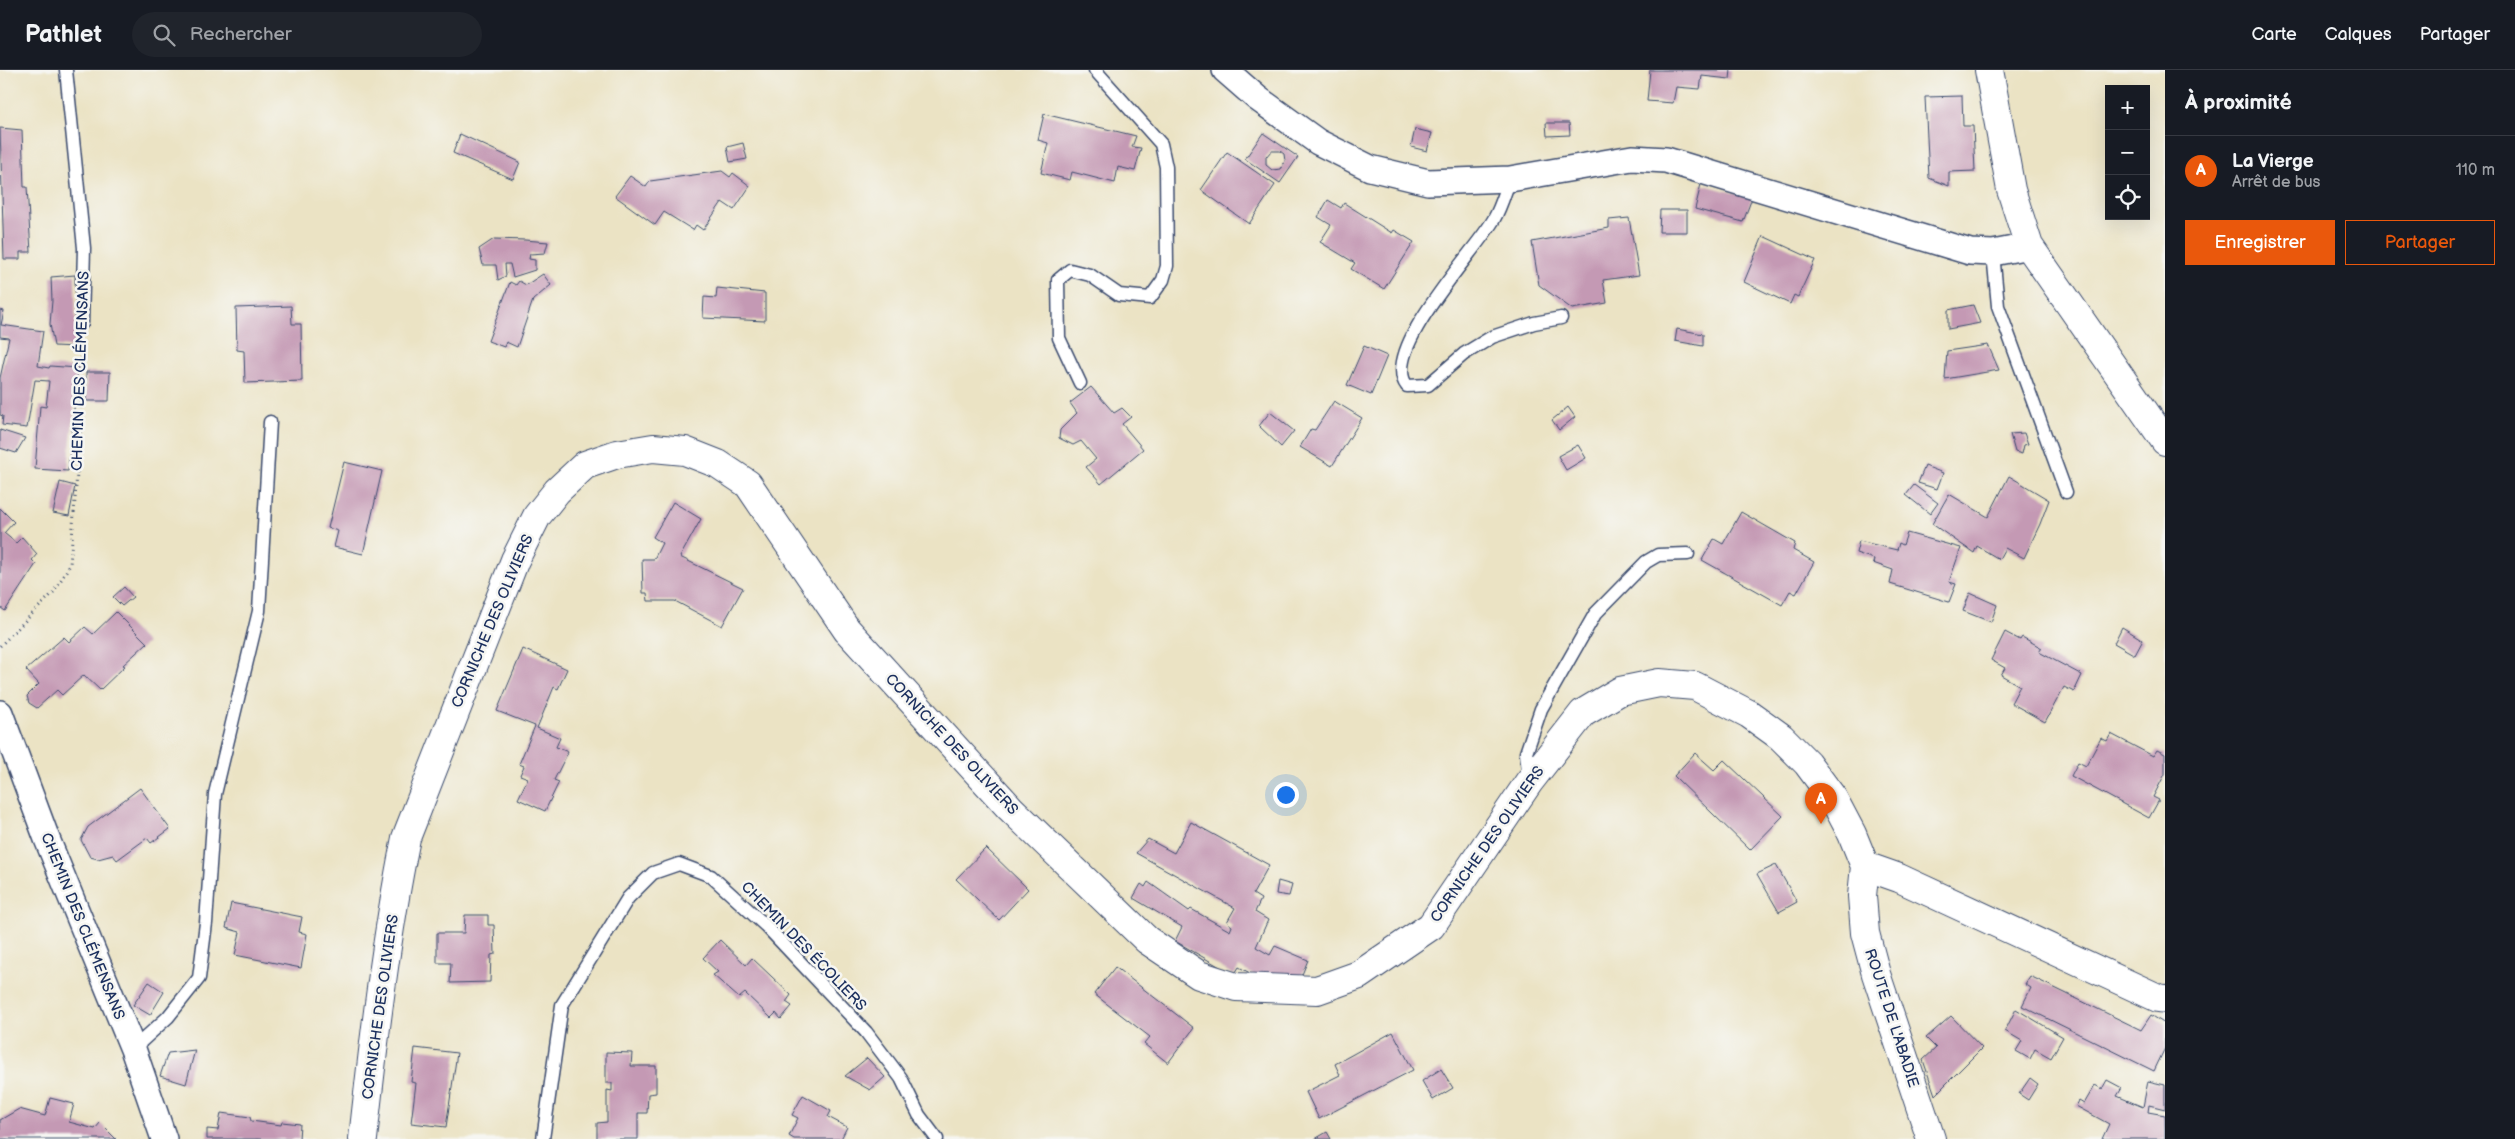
<!DOCTYPE html>
<html lang="fr">
<meta charset="utf-8">
<style>
body{margin:0;font-family:"Balsamiq Sans",sans-serif;background:#20242c;color:#f1f3f6}
.controls{position:absolute;right:15px;top:15px;display:grid;overflow:hidden;border-radius:0px;box-shadow:0 5px 20px #0002}
.controls button{width:45px;height:45px;display:grid;place-items:center;padding:0;border:0;border-bottom:1px solid #363941;background:#171b24;color:#f1f3f6;font:25px sans-serif}
.you{position:absolute;left:1285px;top:724px;width:18px;height:18px;margin:-12px;border:4px solid #fff;border-radius:50%;background:#1a73e8;box-shadow:0 0 0 8px #1a73e833}
.badge{display:grid;place-items:center;width:32px;height:32px;border-radius:50%;background:#ea580c;color:#fff;font-size:16px;font-weight:700}
.pin{position:absolute;translate:-50% -41px;filter:drop-shadow(0 1px 2px #0008)}
.pin::after{content:'';position:absolute;top:26px;width:18px;height:15px;background:inherit;clip-path:polygon(0 0,100% 0,50% 100%)}
.list{margin:0;padding:0;list-style:none}
h2{display:flex;justify-content:space-between;align-items:center;height:65px;margin:0;padding:0 20px;font-size:21px}
h2 small{font-size:16px;font-weight:400;color:#9ea1a6}
.list li{display:grid;grid-template-columns:32px 1fr auto;gap:15px;align-items:center;box-sizing:border-box;height:70px;padding:0 20px;border-top:1px solid #363941}
.list b{display:block;font-size:19px;white-space:nowrap}
.list p{margin:0;font-size:16px;white-space:nowrap;color:#9ea1a6}
.list em{font-size:16px;font-style:normal;color:#9ea1a6}
.actions{display:flex;gap:10px;padding:15px 20px}
.actions a{flex:1;padding:11px 0;border:1px solid #ea580c;border-radius:0px;text-align:center;font-size:18px;color:#ea580c}
.actions .main{background:#ea580c;color:#fff}
.icon{flex:none;width:28px;height:28px;fill:none;stroke:currentColor;stroke-width:2;stroke-linecap:round;stroke-linejoin:round}
.map{position:relative;flex:none;width:2165px;height:1069px;overflow:hidden}
header{display:flex;align-items:center;gap:30px;box-sizing:border-box;height:70px;padding:0 25px;background:#171b24;border-bottom:1px solid #363941}
header strong{font-size:24px}
nav{display:flex;gap:28px;margin-inline-start:auto;font-size:18px}
.search{width:350px;height:45px;background:#20242c;display:flex;align-items:center;gap:12px;box-sizing:border-box;padding:0 18px;border-radius:28px;color:#9ea1a6;font-size:19px}
main{display:flex}
aside{flex:1;background:#171b24}
.map>svg:first-child{display:block}
</style>
<header>
<strong>Pathlet</strong>
<div class="search"><svg class="icon" aria-label="search" viewBox="0 0 24 24"><circle cx="10" cy="10" r="6"/><path d="M15 15l6 6"/></svg>Rechercher</div>
<nav><a>Carte</a><a>Calques</a><a>Partager</a></nav>
</header>
<main>
<div class="map">
<svg width="2165" height="1069" viewBox="0 0 2165 1069">
<rect width="100%" height="100%" fill="#f6f6f2"/>
<filter id="ink" filterUnits="userSpaceOnUse"><feTurbulence type="fractalNoise" baseFrequency=".02" numOctaves="2"/><feDisplacementMap in="SourceGraphic" scale="10" xChannelSelector="R" yChannelSelector="G"/><feConvolveMatrix kernelMatrix="1 2 1 2 8 2 1 2 1" color-interpolation-filters="sRGB"/></filter>
<filter id="wash" filterUnits="userSpaceOnUse"><feTurbulence type="fractalNoise" baseFrequency=".0096" numOctaves="4" result="noise"/><feDisplacementMap in="SourceGraphic" scale="20" xChannelSelector="R" yChannelSelector="G"/><feGaussianBlur stdDeviation="1.12" result="paint"/><feColorMatrix in="noise" values="0 0 0 0 0 0 0 0 0 0 0 0 0 0 0 0 0 1.4 0 .05"/><feComposite in="paint" operator="in"/></filter>
<g filter="url(#wash)">
<rect width="100%" height="100%" fill="#ebe3c4"/>
<g id="blocks">
<path fill="#c499b4" fill-rule="evenodd" d="M1650,0H1731L1730,9L1702,6L1700,19L1676,17L1673,33L1647,31Z
M1962,26L1963,56H1973L1975,101L1949,102V116L1929,108L1925,27Z
M1044,44L1136,66L1132,77L1141,78L1135,101L1118,97L1115,113L1072,102L1070,110L1041,103L1048,73L1038,70Z
M1546,53H1569L1570,65L1547,66Z
M0,58L22,60L24,117H27L31,182H20V189H4Z
M1415,59L1432,63L1427,81L1411,77Z
M1263,63L1298,87L1280,113L1245,89ZM1271,81H1280L1284,84L1285,91L1281,99L1272,100L1266,95V87Z
M460,64L520,92L513,109L453,83Z
M743,73L747,89L730,92L727,77Z
M1227,82L1275,115L1249,154L1201,120Z
M722,101L730,107L733,103L750,116L734,140L722,132L703,160L696,155L693,160L664,142L655,155L615,126L630,106L646,117L650,111Z
M1701,114L1752,128L1743,152L1695,139Z
M1328,130L1341,138L1344,133L1392,163L1394,160L1414,172L1384,219L1351,199L1355,193L1320,172L1331,155L1318,147Z
M1660,140H1687V162H1659Z
M1629,148L1639,205L1603,210L1607,233L1572,239L1539,215L1532,172L1609,158V150Z
M1763,166L1815,190L1798,227L1794,225L1790,234L1744,212Z
M494,169L525,170L548,172L545,183L530,184L529,189L535,190V200L513,207L510,194H505L506,206L498,210L496,195H483L479,179Z
M543,204L551,215L533,230L517,277L506,272L504,277L488,271L510,212L516,215L519,211L526,215Z
M75,205L76,277L54,276L50,254L52,231L51,207Z
M717,218L765,223V251L703,248L704,227L716,228Z
M1973,235L1980,253L1948,259V240Z
M291,236L292,254H301L302,311L245,313L244,281L237,280L236,238Z
M0,240L4,241L1,255L43,261L38,296L49,298L50,296L78,298L68,401L35,399L40,336L46,337L49,311L35,310L27,358L2,355L3,346L0,345V308L9,268L0,267Z
M1677,259L1703,264V276L1675,271Z
M1988,275L1999,300L1945,309L1947,281Z
M1364,276L1387,286L1371,325L1347,315Z
M86,302H110L109,331H86Z
M1091,317L1114,343L1122,338L1131,347L1122,354L1143,379L1101,414L1086,397L1096,389L1081,371L1073,375L1059,368L1060,360L1077,343L1070,333Z
M1334,331L1362,348L1332,396L1300,377L1311,359L1315,360Z
M1568,337L1575,347L1559,360L1552,350Z
M1270,342L1294,361L1281,377L1259,356Z
M0,360L25,368L16,383L0,378Z
M2024,363L2028,374L2024,375L2022,384L2015,382L2010,364Z
M1578,375L1586,388L1566,400L1558,386Z
M344,392L382,401L363,484L334,477L338,461L328,458Z
M1925,396L1943,403L1937,419L1918,413Z
M2009,406L2049,430L2040,454L2024,488L2005,478L1999,489L1977,476L1974,483L1932,454L1949,424L1988,447Z
M60,412L75,416L69,446L53,443Z
M1914,415L1938,433L1930,444L1906,425Z
M673,432L701,449L680,487L743,518L722,556L675,531H648L647,523H643L642,489H654L662,473L653,467Z
M0,438L14,452L4,463L16,473L22,467L37,484L32,490L36,494L5,541L0,537Z
M1741,442L1795,473L1793,480L1814,492L1796,524L1790,521L1782,535L1702,490L1714,469L1723,474Z
M1907,463L1961,478L1949,512L1956,514L1949,532L1890,514L1893,500L1873,493L1874,489L1856,483L1859,471L1897,480L1899,473L1903,475Z
M124,517L133,527L122,536L113,527Z
M1970,523L1997,535L1991,552L1963,541Z
M116,542L147,573L123,595L125,596L100,620L84,605L62,625L57,620L37,638L29,633L27,626L39,614L26,600L64,567L69,572L85,557L93,564Z
M2122,557L2143,570L2135,585L2114,573Z
M2005,562L2020,570L2022,567L2042,578L2039,582L2082,605L2074,622L2064,617L2045,652L2011,633L2020,616L2001,605L2005,598L1991,590Z
M523,579L567,599L558,619L554,617L537,658L560,668L556,677L568,682L554,710L559,712L545,741L518,729L528,708L520,705L524,696L519,694L535,656L497,641Z
M2111,664L2153,686L2157,680L2165,684V704L2153,727L2159,730L2149,748L2071,706L2078,692L2086,696L2101,668L2107,671Z
M1695,683L1714,700L1724,690L1783,746L1750,780L1674,706Z
M140,718L170,759L151,773L147,768L117,790L113,785L98,789L90,787L81,770L88,757Z
M1191,752L1269,795L1253,824L1261,829L1255,842L1268,850L1256,877L1270,885L1275,876L1308,890L1301,907L1259,908L1239,897L1234,905L1175,871L1182,857L1133,828L1141,814L1145,817L1148,812L1189,841L1191,839L1230,861L1232,856L1227,852L1235,838L1136,783L1148,769L1174,783Z
M986,778L1028,819L999,850L956,809Z
M1776,795L1797,832L1779,842L1757,804Z
M1278,811L1292,815L1289,826L1276,824Z
M231,833L302,847L299,862L307,864L301,898L235,885L240,862L226,858Z
M465,845H488V855H494L495,884L491,885L490,912L450,913L451,893H437V863H464Z
M720,870L746,895L752,888L791,925L786,932L792,936L781,949L776,943L771,948L745,923L739,928L713,905L718,902L703,888Z
M1115,897L1194,958L1168,993L1144,974L1150,967L1094,924Z
M2030,906L2139,959L2141,960L2151,945L2165,954V978L2154,1001L2022,936L2031,918L2025,914Z
M149,912L164,922L150,945L133,935Z
M2016,939L2063,967L2051,988L2035,979L2030,989L2016,981L2022,971L2005,961Z
M1951,946L1982,978L1935,1025L1923,990L1936,978L1926,968Z
M1393,962L1413,1000L1319,1049L1306,1022L1340,1005L1335,994Z
M415,978L457,983L446,1057L411,1053L416,1013L411,1012Z
M195,980L186,1014L160,1006L168,983Z
M606,982L632,983L631,996H656V1023L648,1024L647,1043H638V1069H597V1053L607,1052V1020L612,1021V1013H606Z
M867,988L885,1007L870,1020L845,1006Z
M1441,999L1453,1018L1433,1030L1422,1011Z
M2030,1008L2038,1014L2028,1030L2019,1024Z
M2107,1010L2122,1018L2117,1026L2143,1037L2148,1011L2165,1015V1039L2149,1035L2148,1042L2165,1045V1069H2102L2109,1054L2076,1036L2079,1031L2084,1034L2095,1015L2102,1019Z
M803,1025L831,1041L828,1047L847,1057L841,1069H794L789,1066L798,1048L792,1045Z
M50,1028L74,1034L69,1052L95,1059L100,1053L116,1069H0V1050L19,1039L45,1046Z
M221,1043L250,1047L251,1051L281,1055L282,1052L300,1054L299,1069H207V1059L218,1060Z
M1327,1062L1331,1069H1315Z"/>
</g>
</g>
<g filter="url(#ink)">
<use href="#blocks" fill-opacity="0" stroke="#3a4a6d" stroke-width="1"/>
<g fill="none" stroke-linecap="round" stroke-linejoin="round">
<g stroke="#3a4a6d" stroke-width="15">
<path id="service" d="M66,0L84,178L82,253
M1510,109C1505,122 1501,137 1494,149C1477,180 1379,281 1407,316L1428,315L1464,284L1492,267L1534,253L1561,248
M1993,183L1998,236L2066,422
M1080,313L1059,268L1058,210L1070,200L1090,205L1119,225L1150,228L1163,210L1167,196L1166,97L1161,74L1095,0
M1529,709L1526,683L1541,639L1595,544L1646,492L1658,485L1688,484
M133,979L168,947L199,908L206,853L215,724L259,541L270,352
M543,1069L562,935L628,828L653,803L679,794L711,806L767,857L866,962L901,1008L919,1045L937,1069"/>
</g>
<g stroke="#3a4a6d" stroke-width="28">
<path id="minor" d="M1225,0L1257,28L1318,72L1370,98L1428,112L1510,109L1632,88L1666,90L1970,182L1993,183L2029,176
M0,643L47,769L133,979L164,1069"/>
</g>
<g stroke="#3a4a6d" stroke-width="30">
<path id="tertiary" d="M1989,0L2011,120L2029,176L2165,371
M1865,796L1899,808L2158,928L2165,929
M363,1069C374,968 386,867 406,768L515,490L537,446L557,421L585,395L617,384L653,378L685,381L718,394L748,414L847,560L1010,738L1147,870L1199,905L1236,917L1317,920L1359,905L1431,856L1529,712L1583,643L1620,621L1659,613L1695,616L1749,644L1781,667L1807,693L1833,728L1852,764L1865,796L1862,826L1865,863L1876,904L1931,1069"/>
</g>
<path stroke="#3a4a6d" stroke-width="3" stroke-dasharray="1 4" stroke-linecap="butt" d="M0,576L53,523L70,495L80,364L82,274"/>
<use href="#service" stroke="#fff" stroke-width="12"/>
<use href="#minor" stroke="#fff" stroke-width="25"/>
<use href="#tertiary" stroke="#fff" stroke-width="28"/>
</g>
</g>
<g text-anchor="middle" stroke-width="5" stroke-linejoin="round" paint-order="stroke">
<g font-size="15" fill="#1b2f5e" stroke="#f6f6f2">
<text transform="translate(80 301) rotate(-88)" y="5">CHEMIN DES CLÉMENSANS</text>
<text transform="translate(492 551) rotate(-67)" y="5">CORNICHE DES OLIVIERS</text>
<text transform="translate(952 674) rotate(47)" y="5">CORNICHE DES OLIVIERS</text>
<text transform="translate(1487 774) rotate(-55)" y="5">CORNICHE DES OLIVIERS</text>
<text transform="translate(83 856) rotate(68)" y="5">CHEMIN DES CLÉMENSANS</text>
<text transform="translate(804 876) rotate(46)" y="5">CHEMIN DES ÉCOLIERS</text>
<text transform="translate(380 937) rotate(-82)" y="5">CORNICHE DES OLIVIERS</text>
<text transform="translate(1892 948) rotate(72)" y="5">ROUTE DE L'ABADIE</text>
</g>
</g>
</svg>
<div class="controls">
<button>+</button>
<button>−</button>
<button><svg class="icon" aria-label="locate" viewBox="0 0 24 24"><circle cx="12" cy="12" r="6"/><path d="M12 2v4M12 18v4M2 12h4M18 12h4"/></svg></button>
</div>
<div class="you"></div>
<div class="pin badge" style="left:1821px;top:754px">A</div>
</div>
<aside>
<h2>À proximité<small></small></h2>
<ul class="list">
<li><span class="badge">A</span><div><b>La Vierge</b><p>Arrêt de bus</p></div><em>110 m</em></li>
</ul>
<div class="actions"><a class="main">Enregistrer</a><a>Partager</a></div>
</aside>
</main>
